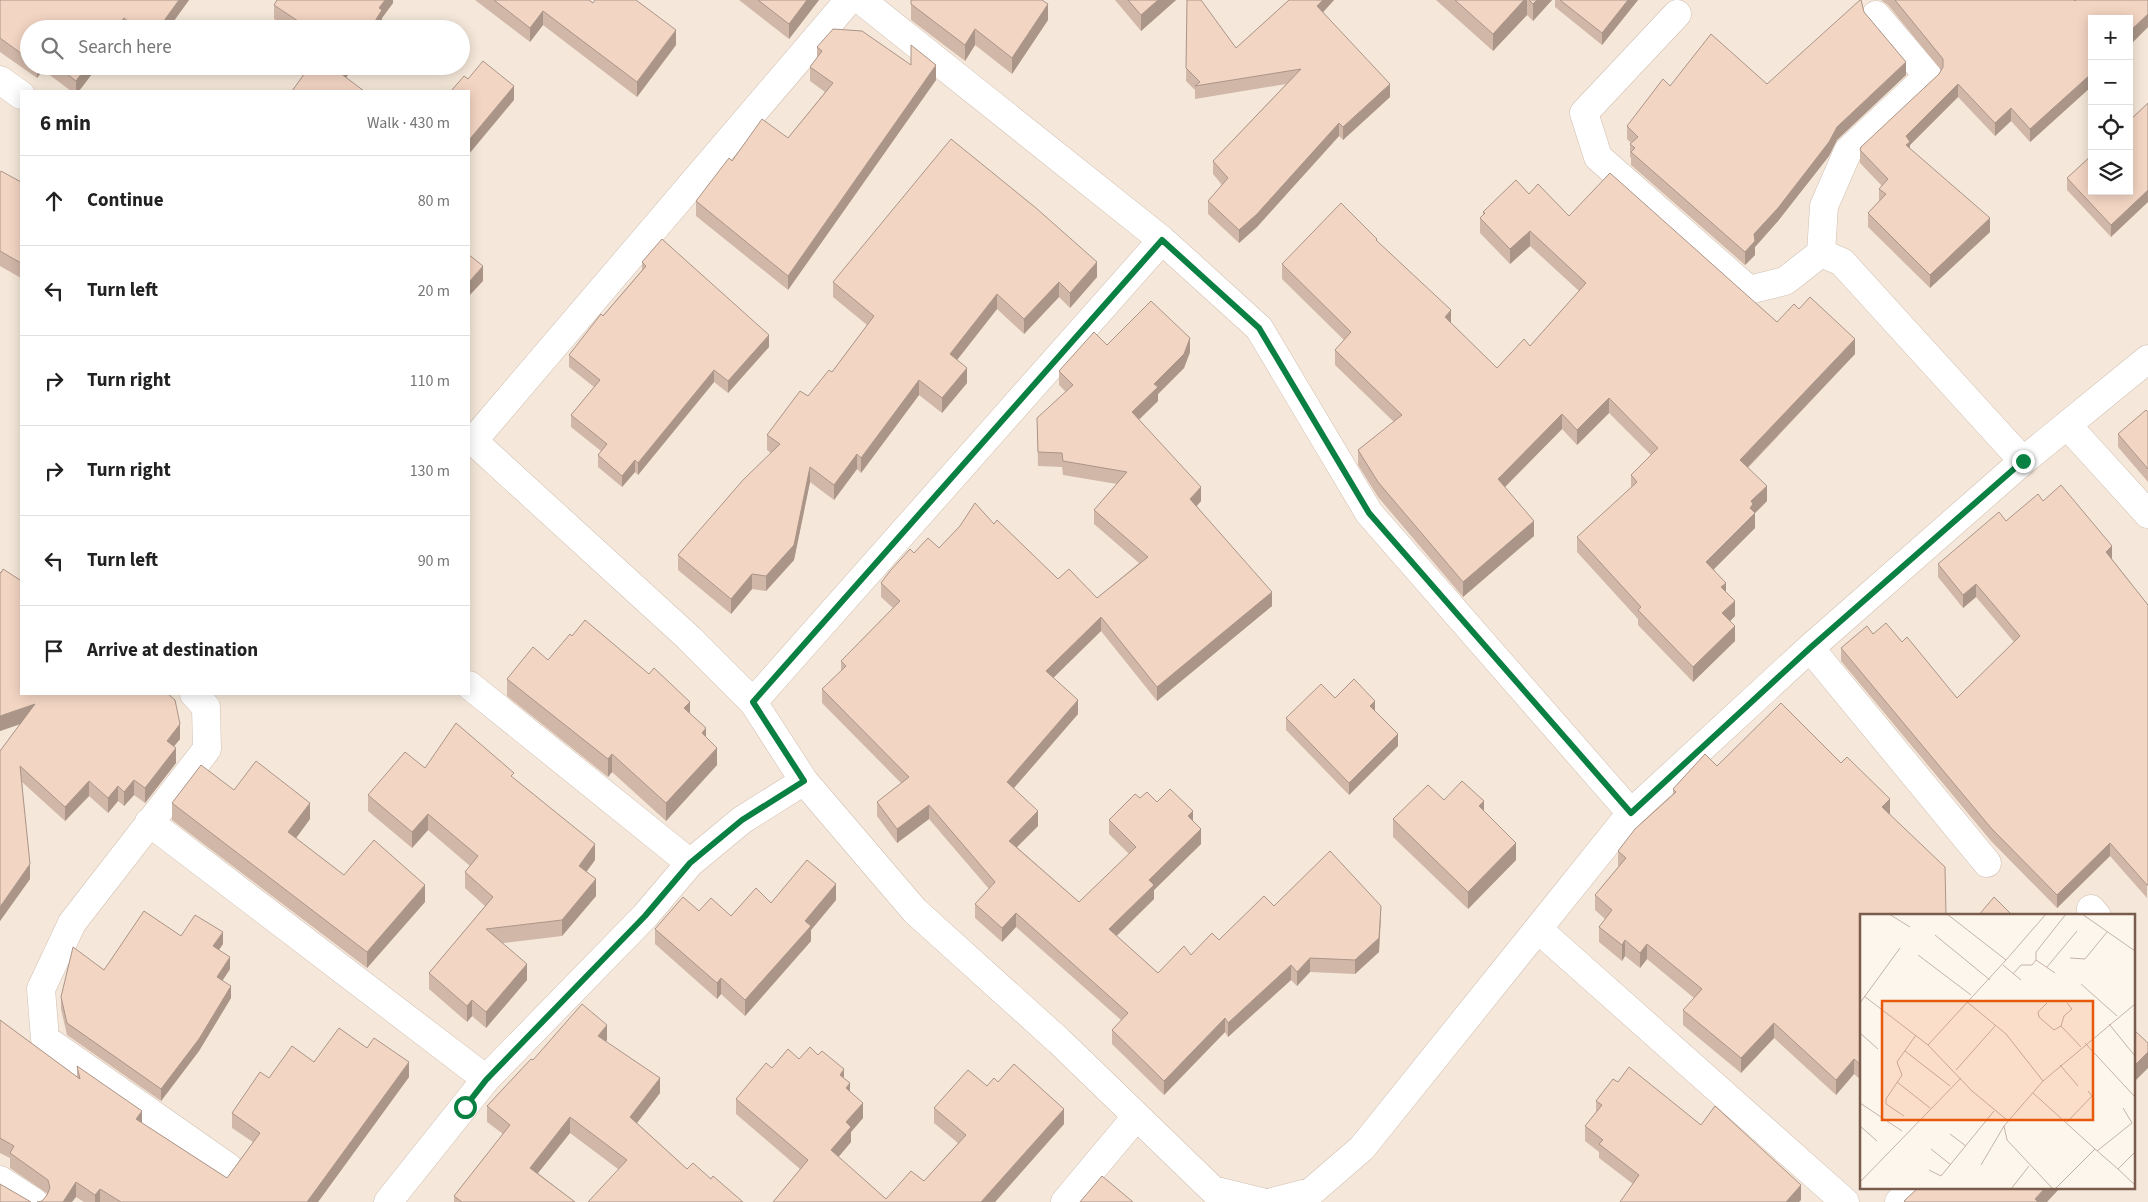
<!DOCTYPE html>
<meta charset="utf-8">
<style>
body{margin:0;font-family:"Source Sans 3",sans-serif;background:#f2f2f2;color:#222}
.controls{position:absolute;right:15px;top:15px;display:grid;overflow:hidden;border-radius:0px;box-shadow:0 2px 12px #0003}
.controls button{width:45px;height:45px;display:grid;place-items:center;padding:0;border:0;border-bottom:1px solid #e0e0e0;background:#fff;color:#222;font:25px sans-serif}
.stop{position:absolute;width:15px;height:15px;margin:-11px;border:4px solid #0b8043;border-radius:50%;background:#fff}
.stop.end{background:#0b8043;border-color:#fff;box-shadow:0 1px 5px #0008}
.list{margin:0;padding:0;list-style:none}
h2{display:flex;justify-content:space-between;align-items:center;height:65px;margin:0;padding:0 20px;font-size:21px}
h2 small{font-size:16px;font-weight:400;color:#767676}
.list li{display:grid;grid-template-columns:32px 1fr auto;gap:15px;align-items:center;box-sizing:border-box;height:90px;padding:0 20px;border-top:1px solid #e0e0e0}
.list b{display:block;font-size:19px;white-space:nowrap}
.list em{font-size:16px;font-style:normal;color:#767676}
.icon{flex:none;width:28px;height:28px;fill:none;stroke:currentColor;stroke-width:2;stroke-linecap:round;stroke-linejoin:round}
.map{position:relative;flex:none;width:2148px;height:1202px;overflow:hidden}
.search{position:absolute;background:#fff;box-shadow:0 2px 12px #0003;left:20px;top:20px;width:450px;height:55px;display:flex;align-items:center;gap:12px;box-sizing:border-box;padding:0 18px;border-radius:28px;color:#767676;font-size:19px}
.panel{position:absolute;background:#fff;box-shadow:0 2px 12px #0003;left:20px;top:90px;width:450px;height:605px;border-radius:0px}
.map>svg:first-child{display:block}
</style>
<div class="map">
<svg width="2148" height="1202" viewBox="0 0 2148 1202">
<rect width="100%" height="100%" fill="#fdf6ec"/>
<path fill="#f5e8da" fill-rule="evenodd" d="M0,0H2148V1202H0ZM2092,19H2129V191H2092ZM29,29H461V66H29ZM21,91H469V694H21ZM1862,916H2134V1188H1862Z"/>
<g fill="none" stroke-linecap="round" stroke-linejoin="round">
<g stroke="#d1beb0" stroke-width="29">
<path id="minor" d="M861,0L1162,240L1259,328L1369,513L1631,813
M1677,14L1584,113L1598,157L1749,290L1785,281L1821,253L1824,206L1848,151L1928,76L1876,15
M0,80L21,95
M1821,253L1842,262L2023,461
M2067,425L2148,514
M469,437L689,638L753,702L804,781L915,911L1059,1041L1213,1190L1262,1202
M473,441L849,0
M1810,648L1987,863
M469,685L690,863
M194,694L206,707L207,749L72,923L41,989L45,1039L228,1167
M753,702L1162,240
M149,822L486,1079
M2091,909L2097,916
M1539,930L1845,1202
M0,1180L34,1202
M388,1202L486,1079L645,916L690,863L742,820L804,781
M1065,1202L1136,1117
M1272,1202L1311,1192L1362,1148L1631,813L1810,648L2023,461L2148,359
M1899,1202L1913,1188"/>
</g>
<use href="#minor" stroke="#fff" stroke-width="28"/>
</g>
<path fill="#d1b7a8" d="M0,0H189L168,29H29V66H98L79,91H71L43,70L37,78L0,52Z
M393,0V3L382,18V24L379,29H288L274,19V5Z
M475,0H589L593,3L676,45L637,97L543,25L530,42Z
M739,0H819L789,39Z
M911,0L1048,20L1012,74L975,45L965,61L911,20Z
M1115,0H1176L1141,31Z
M1187,0L1236,48L1289,0H1334L1323,12L1390,97L1343,140L1339,136L1257,227L1239,243L1208,214V201L1222,185L1213,174V161L1286,84L1195,99V90L1186,81Z
M1436,0H1552L1533,21L1527,15L1493,51Z
M1555,0H1638L1602,45L1555,7Z
M1871,0H2074L2075,1L2148,0V27L2129,46L2092,19V86L2030,142L2011,121L1995,136L1958,97L1910,145V149L1990,232L1930,288L1868,227V213L1879,201V189L1882,186L1860,163V150L1939,74L1941,70L1888,5L1881,0Z
M1864,12L1906,75L1837,140L1829,156L1778,221L1755,247V255L1745,265L1631,165V158L1630,157V144L1631,143L1627,139V126L1670,86L1767,84Z
M817,47L911,65L936,80L788,290L696,216V201L732,161L788,138L825,92L810,81V67L817,58Z
M2148,103L2111,237L2067,190V178Z
M0,173L21,182V278L0,266Z
M1529,194L1569,216L1777,322L1799,309L1855,354L1748,468L1767,501L1755,513V528L1714,569L1726,593L1735,616L1730,621L1735,641L1693,682L1638,625V619L1577,552V537L1631,488V475L1651,455L1609,413L1577,445L1562,429L1505,487L1534,536L1463,597L1378,497L1358,465V450L1394,422L1335,365V350L1344,340L1282,279V264L1377,242L1451,323L1497,368L1530,346L1579,291L1530,246L1510,264L1480,233V218L1483,215V212Z
M642,262L769,347L728,393L714,382L638,475L635,472L622,487L598,467V455L601,451L571,427V415L594,387L569,367V355L642,270Z
M1097,277L1070,308L1059,297L1024,334L997,309L957,360L967,383L942,413L919,395L861,473L857,469L834,500L810,482L794,560L766,591L752,589L731,614L678,570V555L771,453L767,450V435L808,396L832,372L867,325L833,297V282Z
M1107,345L1190,352L1184,368L1158,394V401L1139,420L1201,501L1197,506L1272,606L1157,701L1101,631L1053,678L1078,714L1014,788L1038,826L1017,847L1079,902L1129,854L1109,834V820L1140,798L1157,802L1193,821L1201,844L1154,890V899L1117,936L1158,973L1191,955L1219,940L1274,906L1381,920L1379,952L1355,974L1310,972L1297,986L1291,980L1228,1037L1225,1032L1164,1095L1112,1044V1030L1121,1020L1016,927L1002,942L975,918V904L989,889L929,819L897,843L877,816V802L901,783L822,703V689L841,671V661L893,608L881,597V583L914,553L939,548L994,524L1058,579L1097,598L1139,563L1094,524V510L1117,484L1063,475L1062,467L1038,466L1037,418L1066,392L1059,385V371Z
M2148,412V482L2118,447V434Z
M2043,501L2112,559L2148,605L2147,898L2110,856L2057,908L1991,841L1841,661V648L1873,634L1902,642L1957,698L2014,642L1976,597L1963,608L1938,577V564L2006,521Z
M20,580L180,739L174,746L176,763L145,803L134,795L124,806L118,801L108,813L89,796L65,821L22,782L30,879L0,921V751L20,724L0,731Z
M548,660L690,713L706,738L717,765L666,821L612,772L608,777L507,696V679Z
M1335,698L1375,712L1398,746L1349,795L1286,730V718Z
M1717,766L1890,814L1862,916V1081L1854,1074L1836,1095L1774,1038L1741,1073L1683,1025V1010L1694,998L1647,959L1640,968L1625,956L1622,961L1599,942V927L1605,919L1595,910V895L1618,867V851L1673,795V789Z
M425,768L514,779L595,860L586,872L596,896L562,936L503,943L527,980L486,1028L472,1016L467,1022L429,989V973L485,906L465,888V872L470,866L428,830L412,848L368,811V795Z
M234,790L310,819L296,838L344,875L425,902L367,968L172,820V803Z
M1444,800L1484,811L1516,860L1468,909L1393,837V819Z
M836,900L811,930V941L745,1016L721,994L717,999L655,944V929L699,911L731,916L771,903Z
M181,936L223,944L219,950L230,969L222,981L231,998L199,1051L161,1101L67,1035L61,1009V997L104,970Z
M0,1020L77,1077V1066L142,1123L227,1178L253,1142L232,1128V1113L269,1078L314,1062L409,1077L318,1202H84L76,1197L42,1201L48,1194L10,1168V1158L0,1153Z
M607,1040L606,1042L660,1093L637,1123L687,1169L711,1179L743,1202L618,1169L570,1133L538,1173L575,1202H454V1196L503,1134L487,1122V1106L533,1060Z
M799,1059L844,1079L863,1118L851,1132V1142L838,1157L886,1199L924,1181L958,1143L934,1123V1108L998,1082L1064,1124L995,1202H773L800,1169L736,1114V1099L772,1068Z
M1618,1082L1701,1125L1801,1200L1633,1184L1599,1158V1152L1585,1141V1126L1596,1112V1101Z"/>
<path fill="#aa9588" d="M179,0H189L168,29H158Z
M385,0H393V3L382,18V24L379,29H370L379,8Z
M807,0H819L789,39V24Z
M1158,0H1176L1141,31V15Z
M1323,0H1334L1317,19V6Z
M1524,0H1527V15L1493,51V34Z
M1537,0H1552L1533,21V4Z
M1628,0H1638L1602,45V33Z
M1048,4V20L1012,74V58Z
M543,11V25L530,42V28Z
M2148,14V27L2129,46V32Z
M124,18V29H116Z
M975,29V45L965,61V45Z
M676,30V45L637,97V82Z
M1906,62V75L1837,140L1829,156L1778,221L1755,247V255L1745,265V252L1754,234L1837,127Z
M936,65V80L788,290V276Z
M37,66H43V70L37,78Z
M87,66H98L79,91H76V81Z
M345,66H354L340,87V73Z
M2092,73V86L2030,142V129Z
M1390,84V97L1343,140V127Z
M1958,84V97L1910,145V155L1906,158V136Z
M514,86V100L469,154V140Z
M2011,108V121L1995,136V123Z
M1339,123V136L1257,227L1239,243V230Z
M470,180V194L469,196V182Z
M2148,190V202L2111,237V225Z
M1990,218V232L1930,288V275Z
M1530,231V246L1510,264V249Z
M1097,262V277L1070,308V293Z
M483,266V281L469,296V282Z
M1059,282V297L1024,334V319Z
M997,294V309L950,369V354Z
M1451,310V325L1445,317Z
M769,335V347L728,393V381Z
M1190,338V352L1184,368L1158,394V401L1132,426V412Z
M1855,339V354L1740,475V460Z
M967,368V383L942,413V398Z
M714,370V382L638,475V463Z
M919,380V395L861,473V458Z
M1609,398V413L1577,445V430Z
M1562,414V429L1498,494V479Z
M857,454V469L834,500V485Z
M635,460V472L622,487V476Z
M810,467V482L794,560L766,591V576Z
M1767,486V501L1755,513V528L1706,577V562L1750,508L1751,501Z
M1201,487V501L1190,513V499Z
M1534,521V536L1463,597V582Z
M2112,546V559L2106,564V552Z
M752,574V589L731,614V599Z
M1726,583V598L1721,587Z
M1976,584V597L1963,608V595Z
M1272,592V606L1157,701V687Z
M1735,601V616L1722,629V613Z
M1101,617V631L1046,685V671Z
M1735,626V641L1693,682V667Z
M1078,700V714L1007,796V782Z
M1375,701V713L1370,706Z
M690,702V719L684,708Z
M35,704V719L0,731V716Z
M180,724V739L167,755V741Z
M706,728V746L702,733Z
M1398,734V746L1349,795V783Z
M176,748V763L145,803V788Z
M717,748V765L666,821V803Z
M612,754V772L608,777V759Z
M134,780V795L124,806V792Z
M89,781V796L65,821V807Z
M118,786V801L108,813V798Z
M1890,799V814L1882,822V807Z
M1484,801V819L1479,806Z
M310,803V819L288,849V832Z
M929,805V819L897,843V829Z
M1038,811V826L1009,855V841Z
M1193,811V826L1188,816Z
M428,814V830L412,848V832Z
M1201,829V844L1154,890V899L1109,943V929L1149,880Z
M1516,843V860L1468,909V892Z
M2110,843V856L2057,908V895Z
M595,844V860L579,882V866Z
M30,864V879L0,921V907Z
M596,879V896L562,936V920Z
M836,884V900L811,930V941L745,1016V1000L805,921Z
M425,885V902L367,968V952Z
M1381,906L1379,952L1355,974V960Z
M1016,913V927L1002,942V928Z
M223,932V944L213,958V946Z
M1625,940V956L1622,961V945Z
M1647,944V959L1640,968V953Z
M230,957V969L217,989V977Z
M1310,958V972L1297,986V972Z
M527,964V980L486,1028V1012Z
M1291,965V980L1228,1037V1023Z
M721,978V994L717,999V983Z
M231,986V998L199,1051L161,1101V1089Z
M472,1000V1016L467,1022V1006Z
M1225,1018V1032L1164,1095V1081Z
M1774,1023V1038L1741,1073V1058Z
M607,1025V1040L598,1051V1036Z
M2148,1052V1068L2134,1082V1066Z
M1854,1059V1074L1836,1095V1080Z
M409,1062V1077L318,1202H307Z
M844,1069V1084L840,1075Z
M660,1078V1093L630,1132V1117Z
M850,1083V1099L846,1088Z
M863,1103V1118L851,1132V1142L831,1166V1150L846,1122Z
M1064,1109V1124L995,1202H981Z
M142,1111V1126L136,1119Z
M570,1117V1133L530,1183V1168Z
M76,1182V1197L72,1202H63Z
M1801,1185V1200L1799,1202H1785Z
M2045,1188H2060L2047,1202H2035V1199Z
M100,1189V1202H95V1195Z"/>
<path fill="#f3d5c3" stroke="#aa9588" d="M0,0H179L158,29H138L124,18L116,29H29V59L0,38Z
M277,0H385L379,8L382,10L370,29H310L274,5Z
M494,0H589L593,3L595,0H636L676,30L637,82L543,11L530,28Z
M758,0H807L789,24Z
M911,0H1042L1048,4L1012,58L975,29L965,45L911,4Z
M1128,0H1158L1141,15Z
M1187,0H1201L1236,48L1289,0H1323L1317,6L1390,84L1343,127L1339,123L1257,214L1239,230L1208,201L1228,178L1213,161L1301,69L1195,86L1200,82L1186,68Z
M1455,0H1524L1493,34Z
M1529,0H1537L1533,4Z
M1560,0H1628L1602,33Z
M1860,0H1861L1864,12L1906,62L1837,127L1829,142L1778,208L1754,234L1755,241L1745,252L1631,152L1635,148L1630,144L1638,137L1627,126L1663,79L1670,86L1711,34L1767,84Z
M1895,0H2074L2075,1L2076,0H2148V14L2129,32V19H2092V73L2030,129L2011,108L1995,123L1958,84L1906,136L1910,142L1906,145L1990,218L1930,275L1868,213L1886,194L1879,189L1888,179L1860,150L1861,147L1939,74L1943,67V59Z
M833,29L862,31L911,65V45L936,65L788,276L696,201L729,158L732,161L762,119L788,138L833,83L810,67L822,51L817,47Z
M483,61L514,86L469,140V91H451L464,76L468,79Z
M57,66H87L76,81Z
M310,66H345L340,73L364,91H292Z
M2148,103V190L2111,225L2067,178L2092,155V191H2129V121Z
M951,139L1036,208L1097,262L1070,293L1059,282L1024,319L997,294L950,354L967,368L942,398L919,380L861,458L857,454L834,485L810,467L794,545L766,576L752,574L731,599L678,555L743,480L780,444L767,435L800,391L808,396L829,370L832,372L874,316L833,282Z
M1,171L21,182V263L0,251V173Z
M1610,173L1777,322L1794,304L1799,309L1810,297L1855,339L1740,460L1767,486L1751,501L1753,504L1750,508L1755,513L1706,562L1726,583L1721,587L1735,601L1722,613L1735,626L1693,667L1638,610L1641,607L1577,537L1637,482L1631,475L1658,448L1609,398L1577,430L1562,414L1498,479L1534,521L1463,582L1378,482L1358,450L1402,415L1335,350L1351,332L1282,264L1341,203L1377,239L1376,240L1451,310L1445,317L1497,368L1524,339L1530,346L1586,283L1530,231L1510,249L1480,218L1485,213L1483,212L1516,180L1529,194L1538,184L1569,216Z
M662,239L769,335L728,381L714,370L638,463L635,460L622,476L598,455L607,444L571,415L600,380L569,355L601,314L603,316L646,266L642,262Z
M469,255L483,266L469,282Z
M1151,301L1190,338L1184,354L1154,384L1158,387L1132,412L1201,487L1190,499L1272,592L1157,687L1101,617L1046,671L1078,700L1007,782L1038,811L1009,841L1079,902L1136,847L1109,820L1135,794L1140,798L1147,792L1157,802L1170,789L1193,811L1188,816L1201,829L1149,880L1154,885L1109,929L1158,973L1184,946L1191,955L1212,933L1219,940L1264,896L1274,906L1330,851L1381,906L1379,938L1355,960L1310,958L1297,972L1291,965L1228,1023L1225,1018L1164,1081L1112,1030L1128,1013L1016,913L1002,928L975,904L995,882L929,805L897,829L877,802L909,777L822,689L846,666L841,661L900,601L881,583L890,571L910,549L914,553L928,538L939,548L960,526L975,503L994,524L997,520L1058,579L1069,569L1097,598L1148,557L1094,510L1127,472L1063,461L1062,453L1038,452L1037,418L1073,385L1059,371L1094,332L1107,345Z
M2146,410L2148,412V469L2118,434Z
M2061,485L2112,546L2106,552L2148,605V885H2147L2110,843L2057,895L1991,828L1841,648L1867,626L1873,634L1886,623L1902,642L1907,637L1957,698L2020,636L1976,584L1963,595L1938,564L1999,512L2006,521L2038,494L2043,501Z
M3,569L20,580L21,579V694H168L175,700L180,724L167,741L176,748L145,788L134,780L124,792L118,786L108,798L89,781L65,807L20,766L30,864L0,907V751L35,704L0,716V572L1,573Z
M585,620L649,674L654,668L690,702L684,708L706,728L702,733L717,748L666,803L612,754L608,759L507,679L533,647L548,660L570,634L572,636Z
M1354,679L1375,701L1370,706L1398,734L1349,783L1286,718L1321,684L1335,698Z
M1781,703L1841,763L1847,757L1890,799L1882,807L1945,867L1946,916H1862V1066L1854,1059L1836,1080L1774,1023L1741,1058L1683,1010L1702,989L1647,944L1640,953L1625,940L1622,945L1599,927L1612,910L1595,895L1626,858L1618,851L1635,829L1676,792L1673,789L1705,754L1717,766Z
M456,723L514,773L511,776L595,844L579,866L596,879L562,920L486,929L527,964L486,1012L472,1000L467,1006L429,973L493,897L465,872L478,856L428,814L412,832L368,795L405,752L425,768Z
M256,761L310,803L288,832L344,875L374,840L425,885L367,952L172,803L201,765L234,790Z
M1462,781L1484,801L1479,806L1516,843L1468,892L1393,819L1428,785L1444,800Z
M807,860L836,884L805,921L811,926L745,1000L721,978L717,983L655,929L683,897L699,911L711,898L731,916L756,888L771,903Z
M1994,897L2013,916H1978Z
M144,911L181,936L195,915L223,932L213,946L230,957L217,977L231,986L199,1039L161,1089L67,1023L61,997L73,947L104,970Z
M582,1004L607,1025L598,1036L660,1078L630,1117L687,1169L693,1163L711,1179L713,1176L743,1202H588L627,1160L570,1117L530,1168L575,1202H462L454,1196L510,1125L487,1106L531,1059L533,1060Z
M0,1020L80,1079L77,1066L142,1111L136,1119L227,1178L260,1133L232,1113L260,1072L269,1078L292,1046L314,1062L339,1028L367,1048L374,1038L409,1062L307,1202H121L100,1189L95,1195L76,1182L63,1202H37L42,1201L47,1195L50,1188L48,1180L10,1153L14,1146L0,1138Z
M2134,1030L2148,1043V1052L2134,1066Z
M810,1047L818,1055L822,1051L844,1069L840,1075L850,1083L846,1088L863,1103L846,1122L851,1127L831,1150L886,1199L911,1171L924,1181L966,1135L934,1108L968,1070L987,1086L994,1078L998,1082L1014,1064L1064,1109L981,1202H773L808,1160L736,1099L766,1063L772,1068L788,1049L799,1059Z
M1629,1067L1701,1125L1715,1106L1801,1185L1786,1202H1620L1639,1175L1599,1144L1603,1140L1585,1126L1602,1105L1596,1101L1613,1079L1618,1082Z
M1102,1176L1133,1202H1080Z
M0,1184L31,1202H0Z
M1918,1188H2045L2035,1199L2038,1202H1906L1904,1201Z"/>
<g fill="none" stroke-linecap="round" stroke-linejoin="round">
<path stroke="#0b8043" stroke-width="6" d="M465,1107L486,1080L645,916L690,863L742,820L804,781L753,702L1162,240L1259,328L1369,513L1631,813L1810,648L2023,461"/>
</g>
<g transform="translate(1860 914)">
<rect width="275" height="275" fill="#fdf6ec"/>
<path fill="none" stroke="#c5b3a7" stroke-width="1" d="M29,0L50,13M87,0L146,46L186,0M222,0L275,37M75,21L130,66M58,41L111,81M210,44L225,45M225,45L247,18M176,46L195,59M143,51L161,66M187,53L217,17M153,60L161,51H172L176,46V38L206,0M221,70L257,102M4,82L68,131L112,177L147,206M106,87L146,120L183,167M0,89L40,34M187,89L178,98L179,103L194,116L201,112M249,110L275,142M201,112L204,102L212,95L207,89M201,112L221,133M0,119L18,135M225,129L275,183M68,131L146,46M45,137L90,172M200,151L218,172M96,156L136,111M37,168L70,194M173,179L235,235M0,189L42,217M44,202L26,190V185L42,161L37,148L56,121M207,208L232,182L228,177M0,212L17,227M90,220L106,232M71,235L91,251M237,237L272,209L263,194M121,251L144,212M258,255L275,271M69,256L81,262L134,197M0,268L101,164M151,275L169,252M193,275L147,226L144,212L183,167L275,90M195,275L235,235L258,255L275,238"/>
<path fill="#e8590c" fill-opacity="0.15" stroke="#e8590c" stroke-width="2.5" d="M22,87H233V206H22Z"/>
<rect width="275" height="275" fill="none" stroke="#7a5c4d" stroke-width="2.5"/>
</g>
</svg>
<div class="controls">
<button>+</button>
<button>−</button>
<button><svg class="icon" aria-label="locate" viewBox="0 0 24 24"><circle cx="12" cy="12" r="6"/><path d="M12 2v4M12 18v4M2 12h4M18 12h4"/></svg></button>
<button><svg class="icon" aria-label="layers" viewBox="0 0 24 24"><path d="M12 4l9 5-9 5-9-5zM3 14l9 5 9-5"/></svg></button>
</div>
<div class="stop" style="left:465px;top:1107px"></div>
<div class="stop end" style="left:2023px;top:461px"></div>
<div class="search"><svg class="icon" aria-label="search" viewBox="0 0 24 24"><circle cx="10" cy="10" r="6"/><path d="M15 15l6 6"/></svg>Search here</div>
<section class="panel">
<h2>6 min<small>Walk · 430 m</small></h2>
<ul class="list">
<li><svg class="icon" aria-label="ahead" viewBox="0 0 24 24"><path d="M12 20V5M6 11l6-6 6 6"/></svg><div><b>Continue</b></div><em>80 m</em></li>
<li><svg class="icon" aria-label="left" viewBox="0 0 24 24"><path d="M17 20v-9H6M10 6l-5 5 5 5"/></svg><div><b>Turn left</b></div><em>20 m</em></li>
<li><svg class="icon" aria-label="right" viewBox="0 0 24 24"><path d="M7 20v-9h11M14 6l5 5-5 5"/></svg><div><b>Turn right</b></div><em>110 m</em></li>
<li><svg class="icon" aria-label="right" viewBox="0 0 24 24"><path d="M7 20v-9h11M14 6l5 5-5 5"/></svg><div><b>Turn right</b></div><em>130 m</em></li>
<li><svg class="icon" aria-label="left" viewBox="0 0 24 24"><path d="M17 20v-9H6M10 6l-5 5 5 5"/></svg><div><b>Turn left</b></div><em>90 m</em></li>
<li><svg class="icon" aria-label="arrive" viewBox="0 0 24 24"><path d="M6 21V4h12l-3 4 3 4H6"/></svg><div><b>Arrive at destination</b></div></li>
</ul>
</section>
</div>
